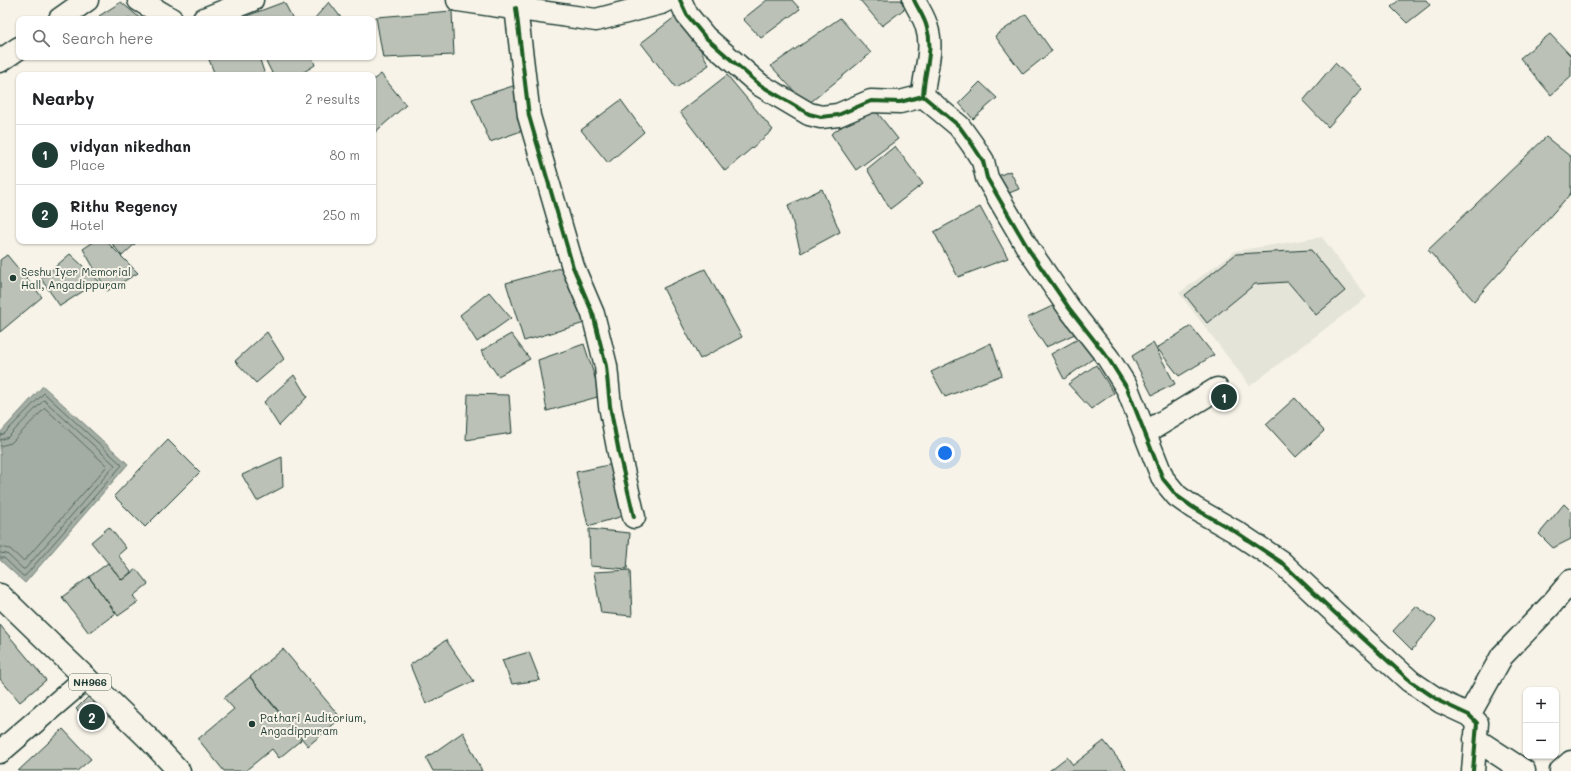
<!DOCTYPE html>
<meta charset="utf-8">
<style>
body{margin:0;font-family:Mali,sans-serif;background:#f6f6f6;color:#202124}
.controls{position:absolute;right:12px;bottom:12px;display:grid;overflow:hidden;border-radius:8px;box-shadow:0 1px 3px #0004}
.controls button{width:36px;height:36px;display:grid;place-items:center;padding:0;border:0;border-bottom:1px solid #e0e0e0;background:#fff;color:#202124;font:20px sans-serif}
.you{position:absolute;left:945px;top:453px;width:14px;height:14px;margin:-10px;border:3px solid #fff;border-radius:50%;background:#1a73e8;box-shadow:0 0 0 6px #1a73e833}
.badge{display:grid;place-items:center;width:26px;height:26px;border-radius:50%;background:#1f3d34;color:#fff;font-size:13px;font-weight:700}
.pin{position:absolute;translate:-50% -50%;border:2px solid #fff;box-shadow:0 1px 4px #0006}
.list{margin:0;padding:0;list-style:none}
h2{display:flex;justify-content:space-between;align-items:center;height:52px;margin:0;padding:0 16px;font-size:17px}
h2 small{font-size:13px;font-weight:400;color:#757577}
.list li{display:grid;grid-template-columns:26px 1fr auto;gap:12px;align-items:center;box-sizing:border-box;height:60px;padding:0 16px;border-top:1px solid #e0e0e0}
.list b{display:block;font-size:15px;white-space:nowrap}
.list p{margin:0;font-size:13px;white-space:nowrap;color:#757577}
.list em{font-size:13px;font-style:normal;color:#757577}
.icon{flex:none;width:22px;height:22px;fill:none;stroke:currentColor;stroke-width:2;stroke-linecap:round;stroke-linejoin:round}
.map{position:relative;flex:none;width:1571px;height:771px;overflow:hidden}
.search{position:absolute;background:#fff;box-shadow:0 1px 3px #0004;left:16px;top:16px;width:360px;height:44px;display:flex;align-items:center;gap:10px;box-sizing:border-box;padding:0 14px;border-radius:8px;color:#757577;font-size:15px}
.panel{position:absolute;background:#fff;box-shadow:0 1px 3px #0004;left:16px;top:72px;width:360px;height:172px;border-radius:8px}
.map>svg:first-child{display:block}
</style>
<div class="map">
<svg width="1571" height="771" viewBox="0 0 1571 771">
<rect width="100%" height="100%" fill="#f7f3e8"/>
<filter id="ink" filterUnits="userSpaceOnUse"><feTurbulence type="fractalNoise" baseFrequency=".025" numOctaves="2"/><feDisplacementMap in="SourceGraphic" scale="8" xChannelSelector="R" yChannelSelector="G"/><feConvolveMatrix kernelMatrix="1 2 1 2 8 2 1 2 1" color-interpolation-filters="sRGB"/></filter>
<g filter="url(#ink)">
<path fill="#e5e4d9" d="M1322,237L1367,297L1250,386L1179,293L1235,251Z"/>
<path fill="#a4ada3" stroke="#6f8077" d="M43,386L128,464L25,583L0,560V433Z"/>
<g fill="none" stroke-linecap="round" stroke-linejoin="round">
<path stroke="#546a60" stroke-width="1" d="M0,435L4,434L44,393L122,465L25,576H23L4,558H0
M0,440L8,437L44,400L115,465L25,569H23L7,554L0,553
M0,446L11,443L45,408L107,466L25,560H22L10,549L0,547"/>
</g>
<path fill="#bbc1b6" stroke="#1f3d34" d="M767,0H792L800,9L761,38L743,19Z
M860,0H904L908,6L882,26Z
M1399,0H1426L1430,5L1407,23L1391,7Z
M121,2L141,19H102L99,16Z
M284,2L293,19H245L244,17Z
M329,2L342,19H314Z
M452,11L454,55L383,58L376,17Z
M680,13L709,65L676,88L641,43Z
M1026,14L1052,51L1023,74L995,36Z
M840,18L871,53L807,105L771,66Z
M1550,34L1571,56V77L1551,95L1520,58Z
M208,57H259L265,75H215Z
M264,57H312L315,65L299,75H273Z
M1335,63L1362,89L1328,127L1303,101Z
M381,74L406,105L373,134V80Z
M727,75L773,130L725,171L680,112Z
M980,82L997,98L973,119L959,103Z
M516,85L527,129L490,142L472,99Z
M621,100L644,132L608,163L581,130Z
M872,106L898,139L856,170L831,134Z
M1546,137L1571,157V193L1474,301L1428,250Z
M895,146L923,184L890,209L867,169Z
M1010,171L1019,189L1002,196L993,178Z
M822,189L840,232L801,253L788,205Z
M980,207L1008,258L958,277L934,232Z
M95,241H106L138,273L107,291L83,249Z
M110,241H138L122,256Z
M1311,250L1345,291L1316,315L1288,282L1255,284L1207,323L1185,295L1236,254Z
M70,254L99,281L60,306L41,279Z
M7,255L42,297L0,332V260Z
M567,266L588,322L524,341L506,283Z
M705,269L742,337L700,359L663,288Z
M489,292L511,318L477,342L460,315Z
M1061,302L1075,334L1046,347L1027,318Z
M1191,326L1214,355L1179,376L1157,348Z
M267,332L284,359L256,383L235,361Z
M511,334L530,359L498,376L481,351Z
M1080,338L1094,358L1064,379L1051,354Z
M991,343L1002,375L945,397L931,372Z
M1153,343L1175,384L1152,395L1132,356Z
M584,344L601,396L547,411L538,360Z
M1096,365L1114,393L1091,409L1068,384Z
M294,375L307,397L279,426L264,402Z
M468,394L509,395L512,433L466,440Z
M1295,398L1324,431L1296,457L1266,424Z
M168,440L200,472L145,527L114,496Z
M282,457L283,487L257,501L242,475Z
M613,464L627,515L588,526L576,472Z
M1564,504L1571,511V539L1553,548L1539,534Z
M109,527L126,548L118,555L131,572L122,580L91,542Z
M589,529L630,533L627,569L590,566Z
M108,563L122,580L136,569L148,584L133,596L138,602L118,616L89,577Z
M630,570L632,616L601,613L594,572Z
M89,577L116,613L89,633L62,597Z
M1416,606L1436,620L1412,650L1393,631Z
M0,625L46,680L20,702L0,679Z
M446,640L474,681L426,704L410,665Z
M283,649L341,718L308,746L250,677Z
M529,652L540,680L512,684L502,660Z
M250,677L301,740L279,758L272,749L245,771H224L198,739L234,709L224,698Z
M89,696L106,709L92,724L76,709Z
M63,729L91,759L77,771H18Z
M463,732L482,771H433L426,758Z
M1104,741L1126,769L1123,771H1049L1067,757L1073,765Z"/>
<g fill="none" stroke-linecap="round" stroke-linejoin="round">
<g stroke="#1f3d34" stroke-width="25">
<path id="street" d="M139,0L171,19
M458,0L596,20L661,3L667,0
M680,0L687,15L705,37L760,85L809,114L821,117L838,115L871,101L900,102L923,96
M914,0C918,9 925,18 927,28C934,50 924,73 923,96L959,126L972,144L983,161L987,178L1029,250L1069,308L1108,358L1127,388L1163,479L1177,496L1194,508L1236,532L1281,562L1335,613L1410,681L1441,702L1469,715L1477,723L1473,771
M516,8L529,116L573,267L593,314L606,366L610,406L619,453L634,517
M60,19L87,0
M204,19L252,0
M0,61L19,48
M1145,433L1217,389
M1469,715L1502,656L1549,607L1571,581
M1475,739L1524,771
M0,752L86,678
M1561,771L1571,762"/>
</g>
<g stroke="#1f3d34" stroke-width="25">
<path id="highway" d="M0,595L149,739L179,771"/>
</g>
<use href="#street" stroke="#f7f3e8" stroke-width="22"/>
<use href="#highway" stroke="#f7f3e8" stroke-width="22"/>
<g stroke="#f7f3e8" stroke-width="6">
<path id="cycleway" d="M680,0L687,15L705,37L760,85L809,114L821,117L838,115L871,101L900,102L923,96
M914,0C918,9 925,18 927,28C934,50 924,73 923,96L959,126L972,144L983,161L987,178L1029,250L1069,308L1108,358L1127,388L1163,479L1177,496L1194,508L1236,532L1281,562L1335,613L1410,681L1441,702L1469,715L1477,723L1473,771
M516,8L529,116L573,267L593,314L606,366L610,406L619,453L634,517"/>
</g>
<use href="#cycleway" stroke="#1b5e20" stroke-width="4"/>
</g>
</g>
<g fill="#1f3d34" stroke="#f7f3e8" stroke-width="1.5">
<circle cx="13" cy="278" r="4"/>
<circle cx="252" cy="724" r="4"/>
</g>
<g text-anchor="middle" stroke-width="4" stroke-linejoin="round" paint-order="stroke">
<rect fill="#f7f3e8" stroke="#60746a" stroke-width="1" x="69" y="674" width="42" height="16" rx="3"/>
<g font-size="10" font-weight="bold" fill="#1f3d34">
<text x="90" y="686">NH966</text>
</g>
<g font-size="11" fill="#1f3d34" stroke="#f7f3e8" text-anchor="start">
<text x="21" y="276">Seshu Iyer Memorial<tspan x="21" dy="13">Hall, Angadippuram</tspan></text>
<text x="260" y="722">Pathari Auditorium,<tspan x="260" dy="13">Angadippuram</tspan></text>
</g>
</g>
</svg>
<div class="controls">
<button>+</button>
<button>−</button>
</div>
<div class="you"></div>
<div class="pin badge" style="left:1224px;top:397px">1</div>
<div class="pin badge" style="left:92px;top:717px">2</div>
<div class="search"><svg class="icon" aria-label="search" viewBox="0 0 24 24"><circle cx="10" cy="10" r="6"/><path d="M15 15l6 6"/></svg>Search here</div>
<section class="panel">
<h2>Nearby<small>2 results</small></h2>
<ul class="list">
<li><span class="badge">1</span><div><b>vidyan nikedhan</b><p>Place</p></div><em>80 m</em></li>
<li><span class="badge">2</span><div><b>Rithu Regency</b><p>Hotel</p></div><em>250 m</em></li>
</ul>
</section>
</div>
